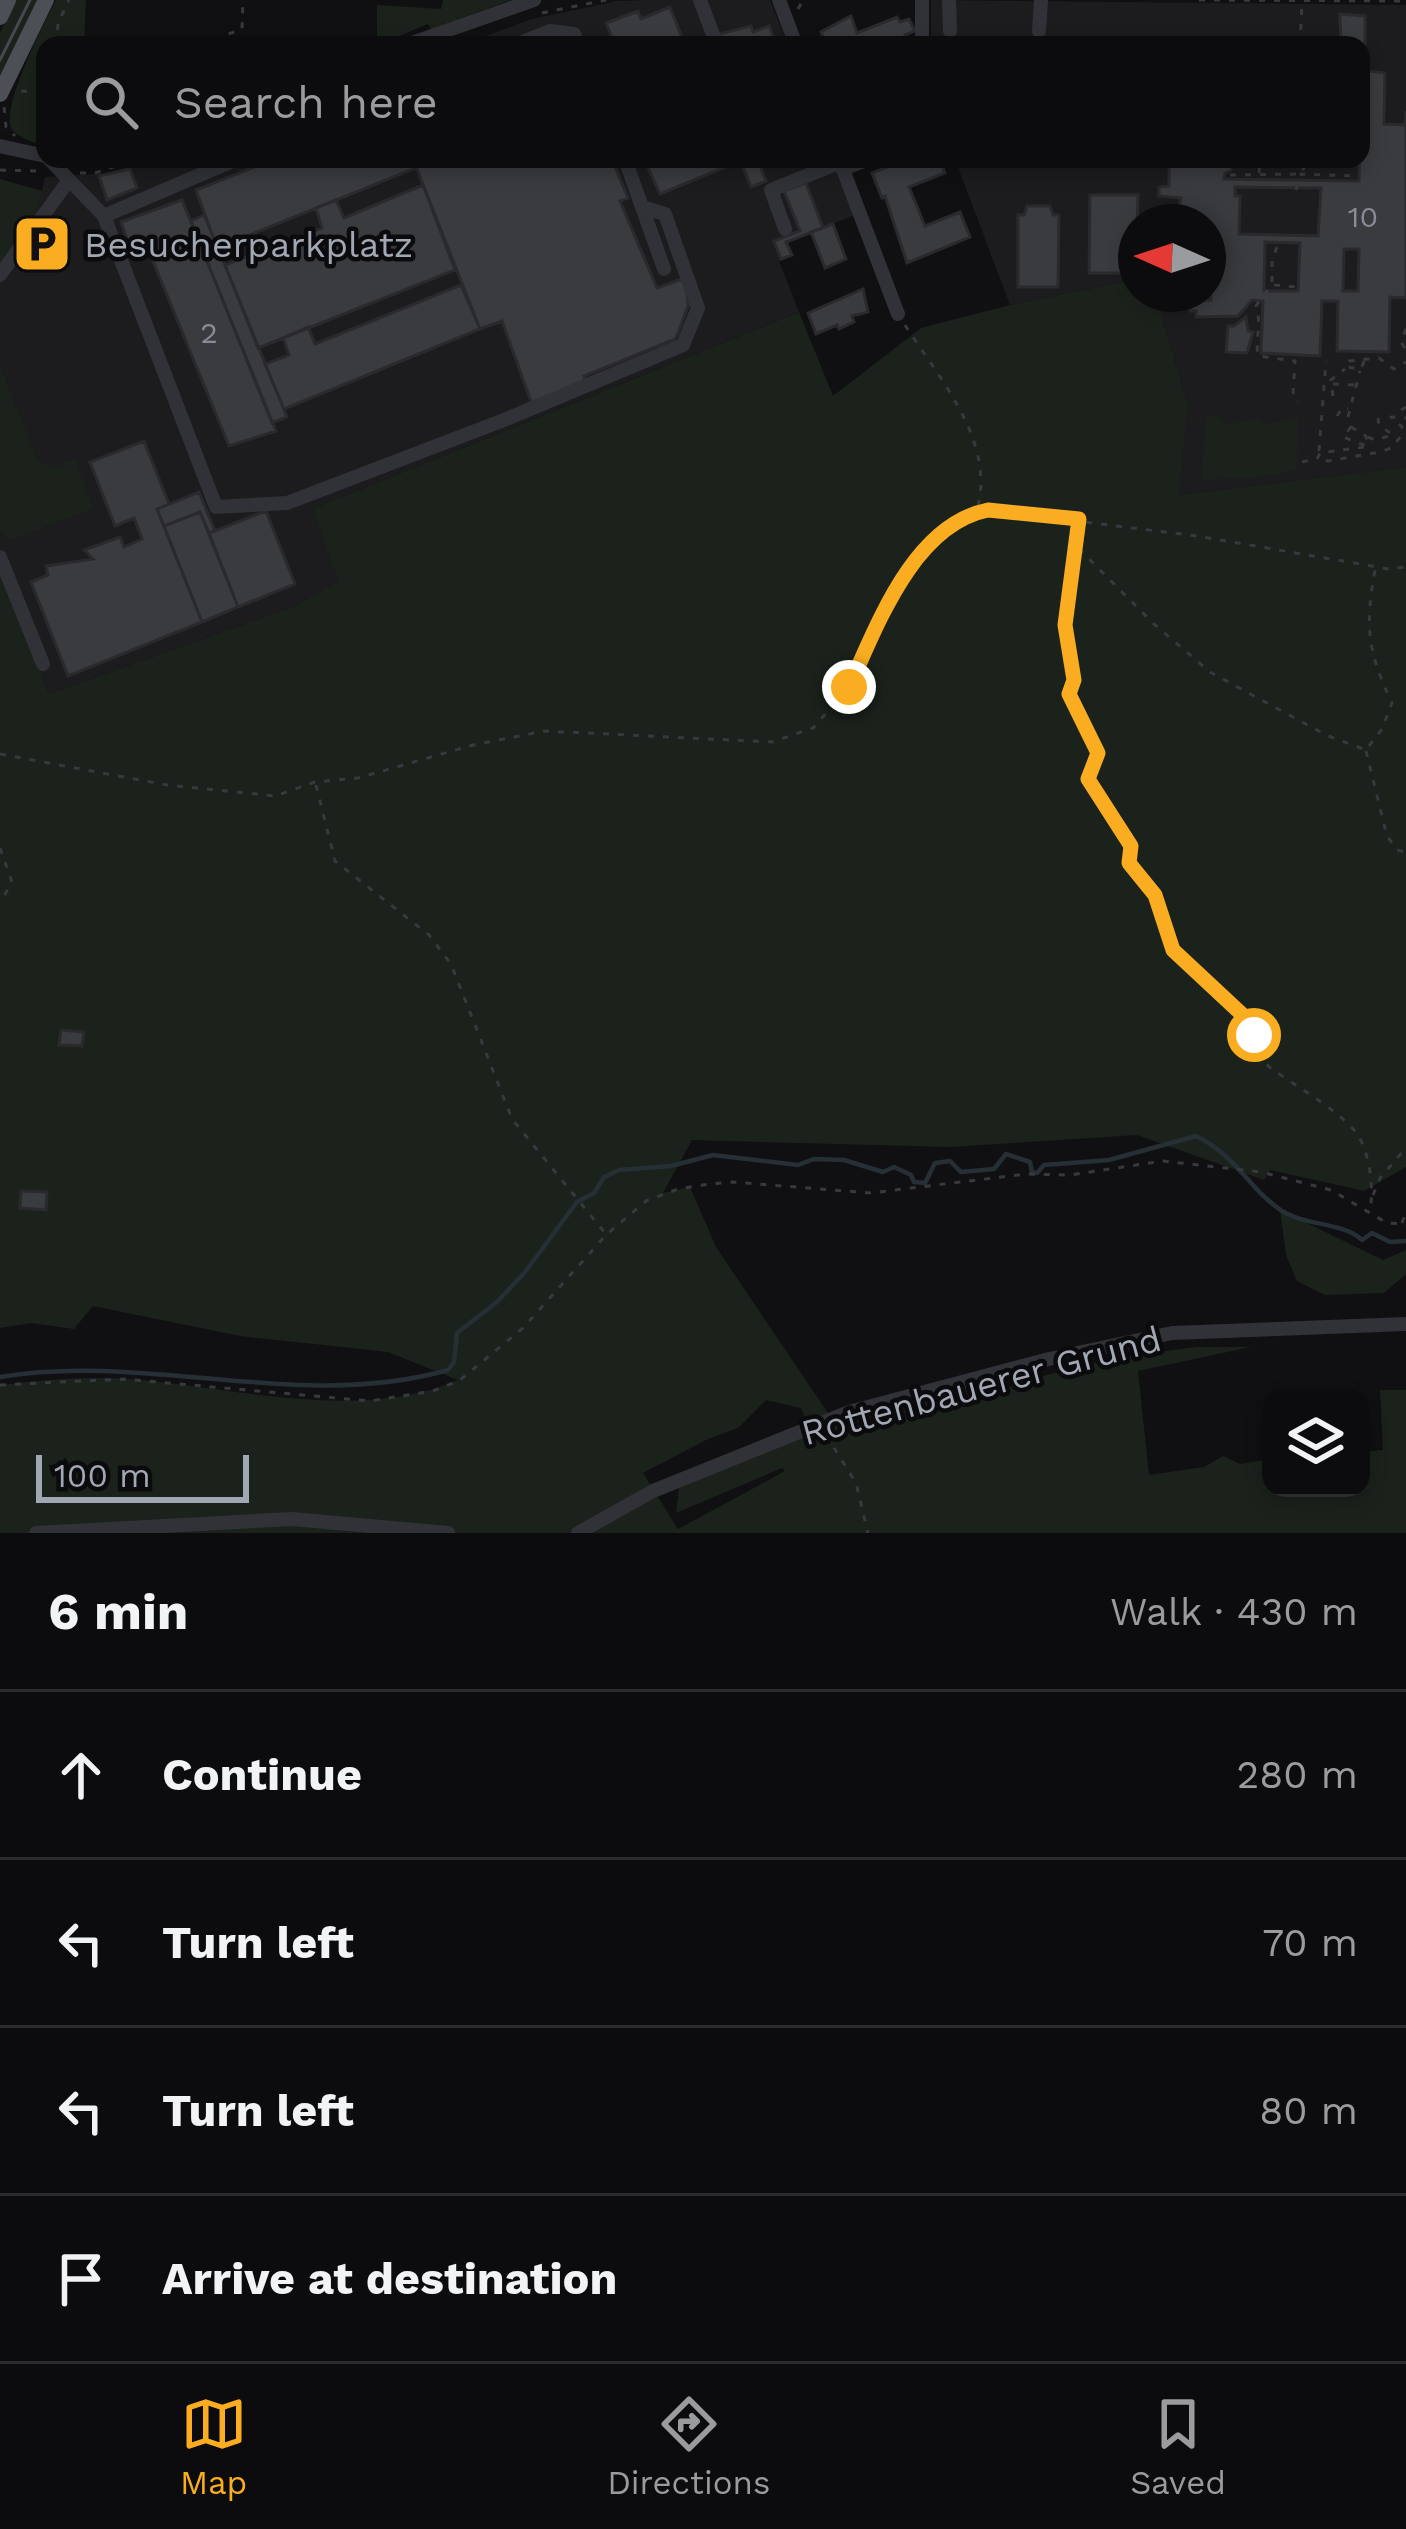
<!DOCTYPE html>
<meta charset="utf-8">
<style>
body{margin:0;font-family:"Work Sans",sans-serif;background:#151517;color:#f1f3f6}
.controls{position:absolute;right:36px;bottom:36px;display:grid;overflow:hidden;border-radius:24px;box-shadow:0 6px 18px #0003}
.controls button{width:108px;height:108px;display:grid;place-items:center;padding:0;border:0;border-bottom:3px solid #2c2c2e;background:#0c0c0e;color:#f1f3f6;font:60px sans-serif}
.compass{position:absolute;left:1118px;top:204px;width:108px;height:108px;border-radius:50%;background:#0c0c0e;box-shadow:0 6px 18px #0003;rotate:273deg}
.scale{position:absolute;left:36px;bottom:30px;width:213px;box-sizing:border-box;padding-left:12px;border:6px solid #a1a7b3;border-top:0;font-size:33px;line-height:42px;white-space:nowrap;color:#a1a7b3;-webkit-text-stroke:9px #0b0b0d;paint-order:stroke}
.stop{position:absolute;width:36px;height:36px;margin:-27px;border:9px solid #faad20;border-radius:50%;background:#fff}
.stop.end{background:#faad20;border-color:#fff;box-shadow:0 3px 12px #0008}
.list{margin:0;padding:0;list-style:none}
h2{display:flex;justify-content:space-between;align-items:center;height:156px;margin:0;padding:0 48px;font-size:51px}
h2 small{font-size:39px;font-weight:400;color:#9a9b9e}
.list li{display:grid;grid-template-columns:78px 1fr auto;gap:36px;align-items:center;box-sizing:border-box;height:168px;padding:0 48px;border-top:3px solid #2c2c2e}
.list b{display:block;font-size:45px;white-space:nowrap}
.list em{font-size:39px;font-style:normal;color:#9a9b9e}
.icon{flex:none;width:66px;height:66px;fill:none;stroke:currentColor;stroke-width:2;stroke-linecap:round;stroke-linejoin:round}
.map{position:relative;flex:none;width:1406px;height:1533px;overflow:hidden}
.search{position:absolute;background:#0c0c0e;box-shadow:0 6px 18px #0003;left:36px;right:36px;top:36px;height:132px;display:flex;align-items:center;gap:30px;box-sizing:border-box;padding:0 42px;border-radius:24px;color:#9a9b9e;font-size:45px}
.sheet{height:828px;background:#0c0c0e}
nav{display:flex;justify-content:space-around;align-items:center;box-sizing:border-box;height:168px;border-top:3px solid #2c2c2e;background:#0c0c0e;font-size:33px;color:#9a9b9e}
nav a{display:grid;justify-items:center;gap:6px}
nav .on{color:#faad20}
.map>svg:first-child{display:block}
</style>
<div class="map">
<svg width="1406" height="1533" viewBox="0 0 1406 1533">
<rect width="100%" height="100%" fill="#101012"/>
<path fill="#1c1c1f" d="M647,0H770L788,45H461L532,19L617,1Z
M931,0L1406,5V467L1178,495L1188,404L1155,294H1208V222H1136V279L1010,305L955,159H1361V45H931Z
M152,159H833L855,215L787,242L792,255L779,261L799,312L312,509L340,581L295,606L49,694L0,566V264L42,191L45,177L108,173Z"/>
<path fill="#1a221b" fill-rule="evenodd" d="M16,0H39L0,77V33Z
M56,0H86L84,45H45V147C35,142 19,138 12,130C0,107 44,24 56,0Z
M443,0H511L431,29L428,24L382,43L377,40V5L441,9Z
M0,179L42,191L35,217L0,264Z
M1136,279V294H1155L1188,404L1179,495L1406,467V1167L1364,1191L1270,1170L1264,1180L1137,1135L950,1147L692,1140L663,1193L690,1187L716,1247L832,1419C874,1407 919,1389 962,1384C986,1380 1002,1396 1026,1380L1115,1358L1196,1347H1251L1138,1371L1149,1475L1204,1467L1223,1456L1240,1464L1271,1459V1488H1361V1452L1383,1450L1380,1390H1406V1533H0V1385C42,1380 88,1376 129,1379C233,1387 360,1423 458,1380L388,1352L240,1336L93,1306L74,1329L31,1323L0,1328V566L49,694L295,606L339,581L312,509L799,312L833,396L921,328L1010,305ZM766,1400L801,1408L808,1427L679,1488L676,1513L782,1468L785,1471L678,1529L643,1473L706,1440L738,1428Z
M0,366L38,460L53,468L74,459L94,508L16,538H8L0,532Z
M1218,415L1224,425L1258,419L1266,425L1299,417L1296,470L1251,478L1201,480L1206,418Z
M1280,1210L1383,1260L1406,1250V1274L1384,1293L1325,1295L1297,1281L1286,1255Z"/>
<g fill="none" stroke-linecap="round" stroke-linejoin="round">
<path stroke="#262f36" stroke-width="4.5" d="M0,1377C148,1352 300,1412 448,1370L454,1362L457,1333L497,1302L525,1272L577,1202L594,1193L604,1177L619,1170L671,1166L713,1155L798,1165L814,1159L844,1160L883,1172L894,1167L911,1175L914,1182L925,1183L935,1163L950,1161L961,1172L994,1169L1006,1154L1030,1162L1032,1172L1037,1173L1044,1165L1109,1160L1196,1136C1236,1155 1249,1189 1282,1211C1306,1226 1343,1222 1362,1240L1372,1233L1390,1242L1406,1241"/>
</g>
<path fill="#3a3b3f" stroke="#2a2a2e" stroke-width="3" fill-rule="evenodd" d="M670,7L685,45H615L606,23L638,11L641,19Z
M1340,14L1365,16V44L1341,43Z
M851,16L857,33L897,17L900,22L909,19L915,31L905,35L909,45H826L821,32Z
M751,26L753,32L769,26L777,45H723L719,34Z
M1361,70L1385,73L1384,124L1405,125L1406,111V298L1390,297L1389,352L1337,351L1338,301H1322L1320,356L1261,353L1263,301L1252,300L1238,316L1196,317V311H1190V301L1211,300L1208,222H1176L1181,198L1159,196V187L1169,186V159H1231V170L1225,173L1224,179L1359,181ZM1235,187L1321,188L1318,236L1239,234L1240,196H1235ZM1265,242L1300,243L1298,291H1264ZM1344,249H1359L1358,291H1343Z
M275,159H413L416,168L217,248L196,190Z
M413,159H612L628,198L620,201L657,288L682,279L687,291L688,306L678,333L675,339L584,376L587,385L533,407L502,321L480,329Z
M654,159H725L728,166L660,194L646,163Z
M906,159H939L945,173L909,187L925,226L960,212L970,237L907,263L885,196L882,198L872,173Z
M758,161L766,181L751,187L743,167Z
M130,169L137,188L107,200L99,176Z
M806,183L823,228L786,242L792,255L781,259L774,241L800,231L784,191Z
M423,185L455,270L258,348L225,265L322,228L316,208L336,200L344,218Z
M1090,195H1138L1136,273H1089Z
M182,200L276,431L229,446L143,237L128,242L121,222Z
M1027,206H1050L1053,215H1059L1058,287H1018V215H1024Z
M204,215L225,265L287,417L272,423L191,221Z
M833,224L846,259L825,268L811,232Z
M461,285L480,329L284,409L265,364L289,355L283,338L308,327L315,344Z
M863,289L868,312L852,316L854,322L839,329L837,325L816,334L808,313Z
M1246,317L1248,331L1253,332L1247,353L1226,352L1228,326H1234Z
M144,441L169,504L157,509L202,622L68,676L31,582L48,575L46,566L93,559L84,550L120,537L124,547L142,539L134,518L115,526L90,462Z
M199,492L215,531L209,533L200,512L164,526L157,509Z
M266,511L295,584L238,607L209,533Z
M200,512L238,607L202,622L164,526Z
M61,1030L84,1032L82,1046L59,1045Z
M21,1191L47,1192L46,1210L20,1208Z"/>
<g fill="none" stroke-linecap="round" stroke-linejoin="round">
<path stroke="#37393e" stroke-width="3" stroke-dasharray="6 9" stroke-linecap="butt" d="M1199,0L1406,1
M798,9L803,0
M542,13L606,0
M300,39L304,45
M57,45L58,23L69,0
M223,45V36L242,29L243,0
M1300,45L1302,2
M21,91L45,93
M4,107L6,127L15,136
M0,170L40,171
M80,173H95L137,159
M1259,173L1260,159
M1230,175L1301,174L1308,159
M1296,190L1301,174L1359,176
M1277,247L1272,260V284L1256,306C1262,324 1255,339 1258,356L1295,361L1293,395L1298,402
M1274,285L1296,287
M905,325C940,380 996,441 977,510
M1406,329L1401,342L1406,350
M1364,361L1361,369L1346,367L1349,361L1379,358L1394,369L1406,362
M1333,384L1354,385
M1333,396L1331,380L1345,369
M1401,410L1406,407
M1337,416L1343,407L1348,409
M1348,417L1360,371
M1351,427L1366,436L1367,446L1343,437Z
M1368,437L1375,440L1393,435L1379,425L1378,418
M1364,447L1320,453L1317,459L1328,461L1380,452L1391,448L1402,435V427L1391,417L1406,418
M1319,451L1326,361
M1302,462L1315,459
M1078,521L1074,544L1154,624L1210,672L1326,735L1366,750L1382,729L1392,703C1367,651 1365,625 1375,570
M1074,544L1065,625L1074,680L1069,695L1098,753L1088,779L1131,846L1129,863L1155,895L1173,950L1248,1020L1254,1035L1270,1042L1268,1066C1295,1086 1331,1105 1353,1129C1370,1147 1374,1188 1370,1211
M1366,751L1387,836L1397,850L1406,852
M0,754L167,785L275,796L315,782L358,778L473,745L545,731L772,742L813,728L849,687L894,589L939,535L976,512L988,510L1197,536L1389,569L1406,567
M316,785L335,861L429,935L451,964L512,1119L605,1233
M0,848L12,882L0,903
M1373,1195L1380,1178L1406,1148
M1402,1223L1406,1212
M0,1385L124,1379L370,1401L433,1391L460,1380L523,1328L606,1235L646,1201L678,1189L709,1184L732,1182L871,1193L1026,1174L1070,1175L1163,1161L1261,1172L1331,1190L1387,1223L1406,1224
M826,1435L856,1483L868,1533"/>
<path stroke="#313237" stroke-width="14" d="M700,0L717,45
M779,0L796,45
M949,0L950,31
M1039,31L1041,0
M406,45L534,0
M515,45L550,31L574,34L578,45
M922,45V0
M0,146L45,156
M49,159L104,216L216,507L287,503L504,420L683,345L698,308L665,214L642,207
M625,159L664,269
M764,159V160
M839,159L898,314
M843,169L869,159
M104,216L237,159
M785,229L771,190L841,162
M0,275L69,180
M0,557L43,664
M36,1533L292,1519L448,1533
M578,1533L653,1491L849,1412L1049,1359L1172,1333L1406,1324"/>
<path stroke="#4d4f56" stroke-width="16" d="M0,17L8,0
M0,94L46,0"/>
<path stroke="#46484e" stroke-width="3" d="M0,60L30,0"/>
</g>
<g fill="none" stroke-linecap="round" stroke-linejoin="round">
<path stroke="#faad20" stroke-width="15" d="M849,687C877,626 913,525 988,510L1079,519L1065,625L1074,680L1069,694L1098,753L1088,779L1131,846L1129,863L1155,895L1173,950L1248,1020L1254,1035"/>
</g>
<defs>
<g id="parking-square" transform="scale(3)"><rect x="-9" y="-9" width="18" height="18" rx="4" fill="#faad20" stroke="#0b0b0d"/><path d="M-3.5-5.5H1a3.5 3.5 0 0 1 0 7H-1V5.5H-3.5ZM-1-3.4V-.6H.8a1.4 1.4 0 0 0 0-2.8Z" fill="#111"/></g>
</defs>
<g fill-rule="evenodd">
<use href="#parking-square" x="42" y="244"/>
</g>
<g text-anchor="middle" stroke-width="9" stroke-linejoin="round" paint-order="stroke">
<g font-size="30" fill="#878c96">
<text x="1363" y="227">10</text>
<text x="209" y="343">2</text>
</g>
<g font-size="36" fill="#a1a7b3" stroke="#0b0b0d" text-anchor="start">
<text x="84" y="257">Besucherparkplatz</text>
</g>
<g font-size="36" fill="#a1a7b3" stroke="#0b0b0d">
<text transform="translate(981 1385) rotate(-15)" y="13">Rottenbauerer Grund</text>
</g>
</g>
</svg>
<div class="controls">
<button><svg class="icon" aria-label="layers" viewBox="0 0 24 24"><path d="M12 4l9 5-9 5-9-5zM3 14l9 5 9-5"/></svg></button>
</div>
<svg class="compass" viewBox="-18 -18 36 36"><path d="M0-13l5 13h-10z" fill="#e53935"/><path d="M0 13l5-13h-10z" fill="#9a9b9e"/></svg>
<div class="scale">100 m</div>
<div class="stop" style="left:1254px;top:1035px"></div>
<div class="stop end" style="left:849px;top:687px"></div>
<div class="search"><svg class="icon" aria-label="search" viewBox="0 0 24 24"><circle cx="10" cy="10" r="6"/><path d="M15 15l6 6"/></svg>Search here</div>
</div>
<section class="sheet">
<h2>6 min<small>Walk · 430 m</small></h2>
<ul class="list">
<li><svg class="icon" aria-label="ahead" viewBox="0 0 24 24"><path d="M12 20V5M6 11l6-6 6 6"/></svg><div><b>Continue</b></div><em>280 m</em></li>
<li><svg class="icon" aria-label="left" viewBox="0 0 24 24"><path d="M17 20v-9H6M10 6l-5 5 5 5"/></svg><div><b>Turn left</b></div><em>70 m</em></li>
<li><svg class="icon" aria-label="left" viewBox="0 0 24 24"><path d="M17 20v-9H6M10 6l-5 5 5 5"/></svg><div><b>Turn left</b></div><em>80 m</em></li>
<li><svg class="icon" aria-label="arrive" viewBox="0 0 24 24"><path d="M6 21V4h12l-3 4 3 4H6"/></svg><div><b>Arrive at destination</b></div></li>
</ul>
</section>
<nav>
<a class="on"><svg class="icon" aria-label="map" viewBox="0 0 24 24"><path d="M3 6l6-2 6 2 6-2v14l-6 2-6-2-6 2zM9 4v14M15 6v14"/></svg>Map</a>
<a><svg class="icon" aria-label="directions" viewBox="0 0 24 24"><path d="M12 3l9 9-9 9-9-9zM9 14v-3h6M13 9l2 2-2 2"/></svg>Directions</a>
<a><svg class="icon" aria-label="saved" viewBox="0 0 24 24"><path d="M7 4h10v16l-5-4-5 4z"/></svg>Saved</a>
</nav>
